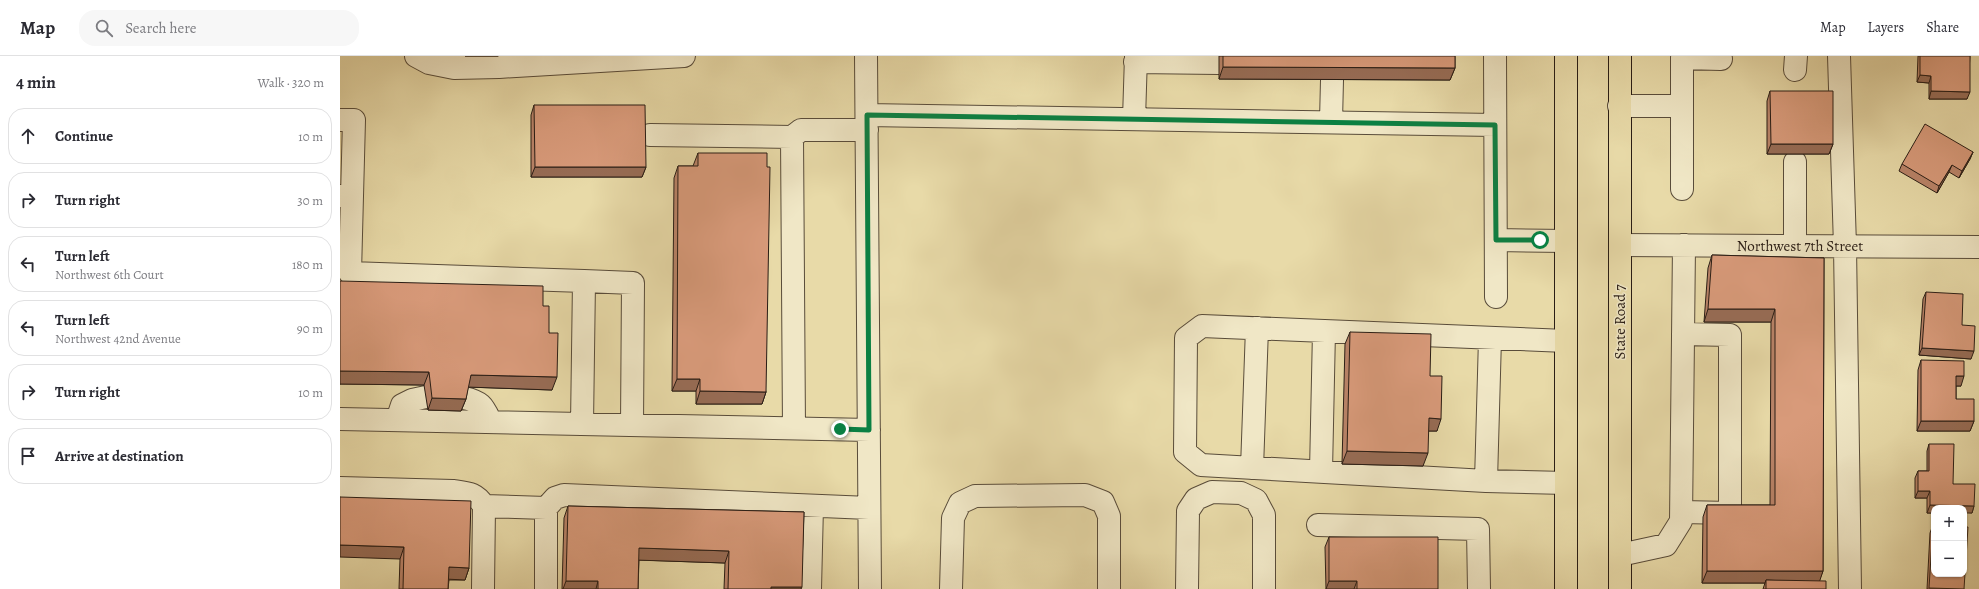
<!DOCTYPE html>
<meta charset="utf-8">
<style>
body{margin:0;font-family:Alegreya,serif;background:#f7f7f7;color:#2b2b33}
.controls{position:absolute;right:12px;bottom:12px;display:grid;overflow:hidden;border-radius:8px;box-shadow:0 1px 3px #0004}
.controls button{width:36px;height:36px;display:grid;place-items:center;padding:0;border:0;border-bottom:1px solid #e1e1e2;background:#fff;color:#2b2b33;font:20px sans-serif}
.stop{position:absolute;width:12px;height:12px;margin:-9px;border:3px solid #0b8043;border-radius:50%;background:#fff}
.stop.end{background:#0b8043;border-color:#fff;box-shadow:0 1px 4px #0008}
.list{margin:0;padding:0;list-style:none}
h2{display:flex;justify-content:space-between;align-items:center;height:52px;margin:0;padding:0 16px;font-size:17px}
h2 small{font-size:13px;font-weight:400;color:#7c7c81}
.list li{display:grid;grid-template-columns:26px 1fr auto;gap:12px;align-items:center;box-sizing:border-box;height:56px;margin:0 8px 8px;padding:0 8px;border:1px solid #e1e1e2;border-radius:16px}
.list b{display:block;font-size:15px;white-space:nowrap}
.list p{margin:0;font-size:13px;white-space:nowrap;color:#7c7c81}
.list em{font-size:13px;font-style:normal;color:#7c7c81}
.icon{flex:none;width:22px;height:22px;fill:none;stroke:currentColor;stroke-width:2;stroke-linecap:round;stroke-linejoin:round}
.map{position:relative;flex:none;width:1639px;height:533px;overflow:hidden}
header{display:flex;align-items:center;gap:24px;box-sizing:border-box;height:56px;padding:0 20px;background:#fff;border-bottom:1px solid #e1e1e2}
header strong{font-size:19px}
nav{display:flex;gap:22px;margin-inline-start:auto;font-size:14px}
.search{width:280px;height:36px;background:#f7f7f7;display:flex;align-items:center;gap:10px;box-sizing:border-box;padding:0 14px;border-radius:16px;color:#7c7c81;font-size:15px}
main{display:flex}
aside{flex:1;background:#fff}
.map>svg:first-child{display:block}
</style>
<header>
<strong>Map</strong>
<div class="search"><svg class="icon" aria-label="search" viewBox="0 0 24 24"><circle cx="10" cy="10" r="6"/><path d="M15 15l6 6"/></svg>Search here</div>
<nav><a>Map</a><a>Layers</a><a>Share</a></nav>
</header>
<main>
<aside>
<h2>4 min<small>Walk · 320 m</small></h2>
<ul class="list">
<li><svg class="icon" aria-label="ahead" viewBox="0 0 24 24"><path d="M12 20V5M6 11l6-6 6 6"/></svg><div><b>Continue</b></div><em>10 m</em></li>
<li><svg class="icon" aria-label="right" viewBox="0 0 24 24"><path d="M7 20v-9h11M14 6l5 5-5 5"/></svg><div><b>Turn right</b></div><em>30 m</em></li>
<li><svg class="icon" aria-label="left" viewBox="0 0 24 24"><path d="M17 20v-9H6M10 6l-5 5 5 5"/></svg><div><b>Turn left</b><p>Northwest 6th Court</p></div><em>180 m</em></li>
<li><svg class="icon" aria-label="left" viewBox="0 0 24 24"><path d="M17 20v-9H6M10 6l-5 5 5 5"/></svg><div><b>Turn left</b><p>Northwest 42nd Avenue</p></div><em>90 m</em></li>
<li><svg class="icon" aria-label="right" viewBox="0 0 24 24"><path d="M7 20v-9h11M14 6l5 5-5 5"/></svg><div><b>Turn right</b></div><em>10 m</em></li>
<li><svg class="icon" aria-label="arrive" viewBox="0 0 24 24"><path d="M6 21V4h12l-3 4 3 4H6"/></svg><div><b>Arrive at destination</b></div></li>
</ul>
</aside>
<div class="map">
<svg width="1639" height="533" viewBox="0 0 1639 533">
<rect width="100%" height="100%" fill="#e8daa8"/>
<filter id="stains"><feTurbulence type="fractalNoise" baseFrequency=".005" numOctaves="4"/><feColorMatrix values="0 0 0 0 .2 0 0 0 0 .09 0 0 0 0 .02 0 0 0 .5 -.17"/></filter>
<radialGradient id="worn" r=".72"><stop offset=".6" stop-color="#630" stop-opacity="0"/><stop offset="1" stop-color="#630" stop-opacity=".3"/></radialGradient>
<g fill="none" stroke-linecap="round" stroke-linejoin="round">
<g stroke="#594c3a" stroke-width="24">
<path id="minor" d="M76,0L89,7L114,12
M114,0V12L159,11L344,0
M526,0L530,533
M1155,0L1156,241
M1499,0L1505,190L1510,533
M795,6L879,7
M1455,14L1456,0
M1279,50H1342V2L1381,3
M527,59L1155,69
M794,63L796,0
M0,64H14L12,140
M991,65L992,24
M310,79L452,81L454,372
M452,81L461,74H527
M1342,133V50
M0,140H12L10,217L244,225L242,368
M1156,184L1226,185
M1280,189L1639,191
M1455,189V106
M244,225L293,227L292,369
M1226,285L862,270L846,282L845,396L861,409L1146,425L1226,427
M124,342C142,346 143,350 151,366
M0,363L529,374
M57,364L62,349L72,344L86,341
M912,412L917,272
M981,415L984,275
M1146,425L1150,282
M0,432L113,435C128,437 136,437 144,450L143,533
M144,450L206,452
M1342,456L1390,457V279L1343,278
M978,469L1138,473L1139,533
M1280,499L1326,489L1341,465L1344,189
M206,533V452L215,442L224,439L529,452
M470,533L472,450
M611,533L613,462L620,447L635,440L745,439L763,446L769,460V533
M847,533L848,455L856,443L872,436L901,437L916,444L924,459V533"/>
</g>
<g stroke="#291d15" stroke-width="24">
<path id="major" d="M1226,0V533
M1280,0V533"/>
</g>
<use href="#minor" stroke="#f0e7c6" stroke-width="22"/>
<use href="#major" stroke="#e8daa8" stroke-width="22"/>
</g>
<path fill="#ba8469" stroke="#291d15" d="M879,0H1115V12L1110,24L879,23Z
M1578,0H1630L1627,43H1589V27L1577,26Z
M1430,35L1493,88L1489,98H1427V45Z
M194,49L306,111L302,121H191V59Z
M1633,96L1630,103L1619,122L1609,116L1597,137L1559,115L1562,108Z
M358,97L426,336L422,348H356V335H332L334,122L338,110H353Z
M1372,199L1484,202L1483,515L1479,525L1486,533H1423L1425,527H1362L1363,461L1367,449H1430L1431,266H1364L1368,212Z
M1586,236L1622,269L1631,303L1579,299L1583,243Z
M203,250L209,277L212,334L128,331L126,343L121,355L88,354L84,329L0,328Z
M1010,276L1090,320L1097,375H1088L1083,410L1002,408L1005,288Z
M1581,304L1621,330H1616V343L1634,365L1630,375H1577L1578,314Z
M1589,388L1613,428L1634,450L1632,457L1594,452V457H1587V442H1575V422L1578,415H1587V395Z
M0,441L129,512L125,524H109L108,533H59L60,503Z
M228,450L464,456L461,533H384L385,507L299,504L298,533H222L224,462Z
M1593,469L1624,533H1587L1590,477Z
M989,481L1098,533H986L985,491Z"/>
<path fill="#976c55" stroke="#291d15" d="M883,11L1115,12L1110,24L879,23Z
M1580,19L1591,20L1589,27L1577,26Z
M1591,35L1630,36L1627,43H1589Z
M1431,88H1493L1489,98H1427Z
M1633,96L1630,103L1619,122L1622,115Z
M1612,109L1609,116L1597,137L1599,130Z
M195,111H306L302,121H191Z
M1368,253H1435L1431,266H1364Z
M1582,292L1634,295L1631,303L1579,299Z
M0,315L89,316L84,329L0,328Z
M131,319L217,321L212,334L126,331Z
M1616,320H1624L1621,330H1613Z
M337,323H360L356,335H332Z
M360,335L426,336L422,348H356Z
M92,342L126,343L121,355L88,354Z
M1089,362L1101,363L1097,375H1084Z
M1581,365H1634L1630,375H1577Z
M1007,395L1088,397L1083,410L1002,408Z
M1578,435H1590L1587,442H1575Z
M1590,449L1634,450L1632,457H1624V452H1594V457H1587Z
M0,489L64,491L60,503L0,501Z
M299,492L389,495L385,507L295,504Z
M109,511L129,512L125,524L105,523Z
M1367,515H1483L1479,527L1426,524L1425,527H1362Z
M226,525H258L256,533H223Z
M989,525H1017L1014,533H986Z
M431,531H462L461,533H430Z"/>
<path fill="#d89a7a" stroke="#291d15" d="M883,0H1115V12L883,11Z
M1580,0H1630V36L1591,35V20L1580,19Z
M1430,35H1493V88H1431Z
M194,49H305L306,111H195Z
M1585,68L1633,96L1622,115L1612,109L1599,130L1562,108Z
M358,97H427V111H430L426,336L360,335V323H337L338,110H358Z
M1372,199L1484,202L1483,515H1367V449H1435V253H1368Z
M0,225L203,230V250H209V277H218L217,321L131,319L126,343L92,342L89,316L0,315Z
M1586,236L1623,238L1622,269L1635,270L1634,295L1582,292Z
M1010,276L1091,278L1090,320H1102L1101,363L1089,362L1088,397L1007,395Z
M1581,304L1624,305V320H1616V343H1634V365H1581Z
M1589,388H1614L1613,428H1635L1634,450L1590,449V435H1578V415H1589Z
M0,441L131,445L129,512L109,511L108,533H63L64,491L0,489Z
M228,450L464,456L462,531H431V533H388L389,495L299,492L298,533H258V525H226Z
M1593,469H1594V518H1624V471H1628L1624,533L1589,532Z
M989,481H1098V533H1017V525H989Z
M1426,524L1486,525V533H1426Z"/>
<g fill="none" stroke-linecap="round" stroke-linejoin="round">
<path stroke="#0b8043" stroke-width="5" d="M500,373L529,374L527,59L1155,69L1156,184H1200"/>
</g>
<g text-anchor="middle" stroke-width="3" stroke-linejoin="round" paint-order="stroke">
<g font-size="15" fill="#291d15" stroke="#f0e7c6">
<text x="1460" y="195">Northwest 7th Street</text>
<text transform="translate(1280 266) rotate(-90)" y="5">State Road 7</text>
</g>
</g>
<rect width="100%" height="100%" filter="url(#stains)"/>
<rect width="100%" height="100%" fill="url(#worn)"/>
</svg>
<div class="controls">
<button>+</button>
<button>−</button>
</div>
<div class="stop" style="left:1200px;top:184px"></div>
<div class="stop end" style="left:500px;top:373px"></div>
</div>
</main>
